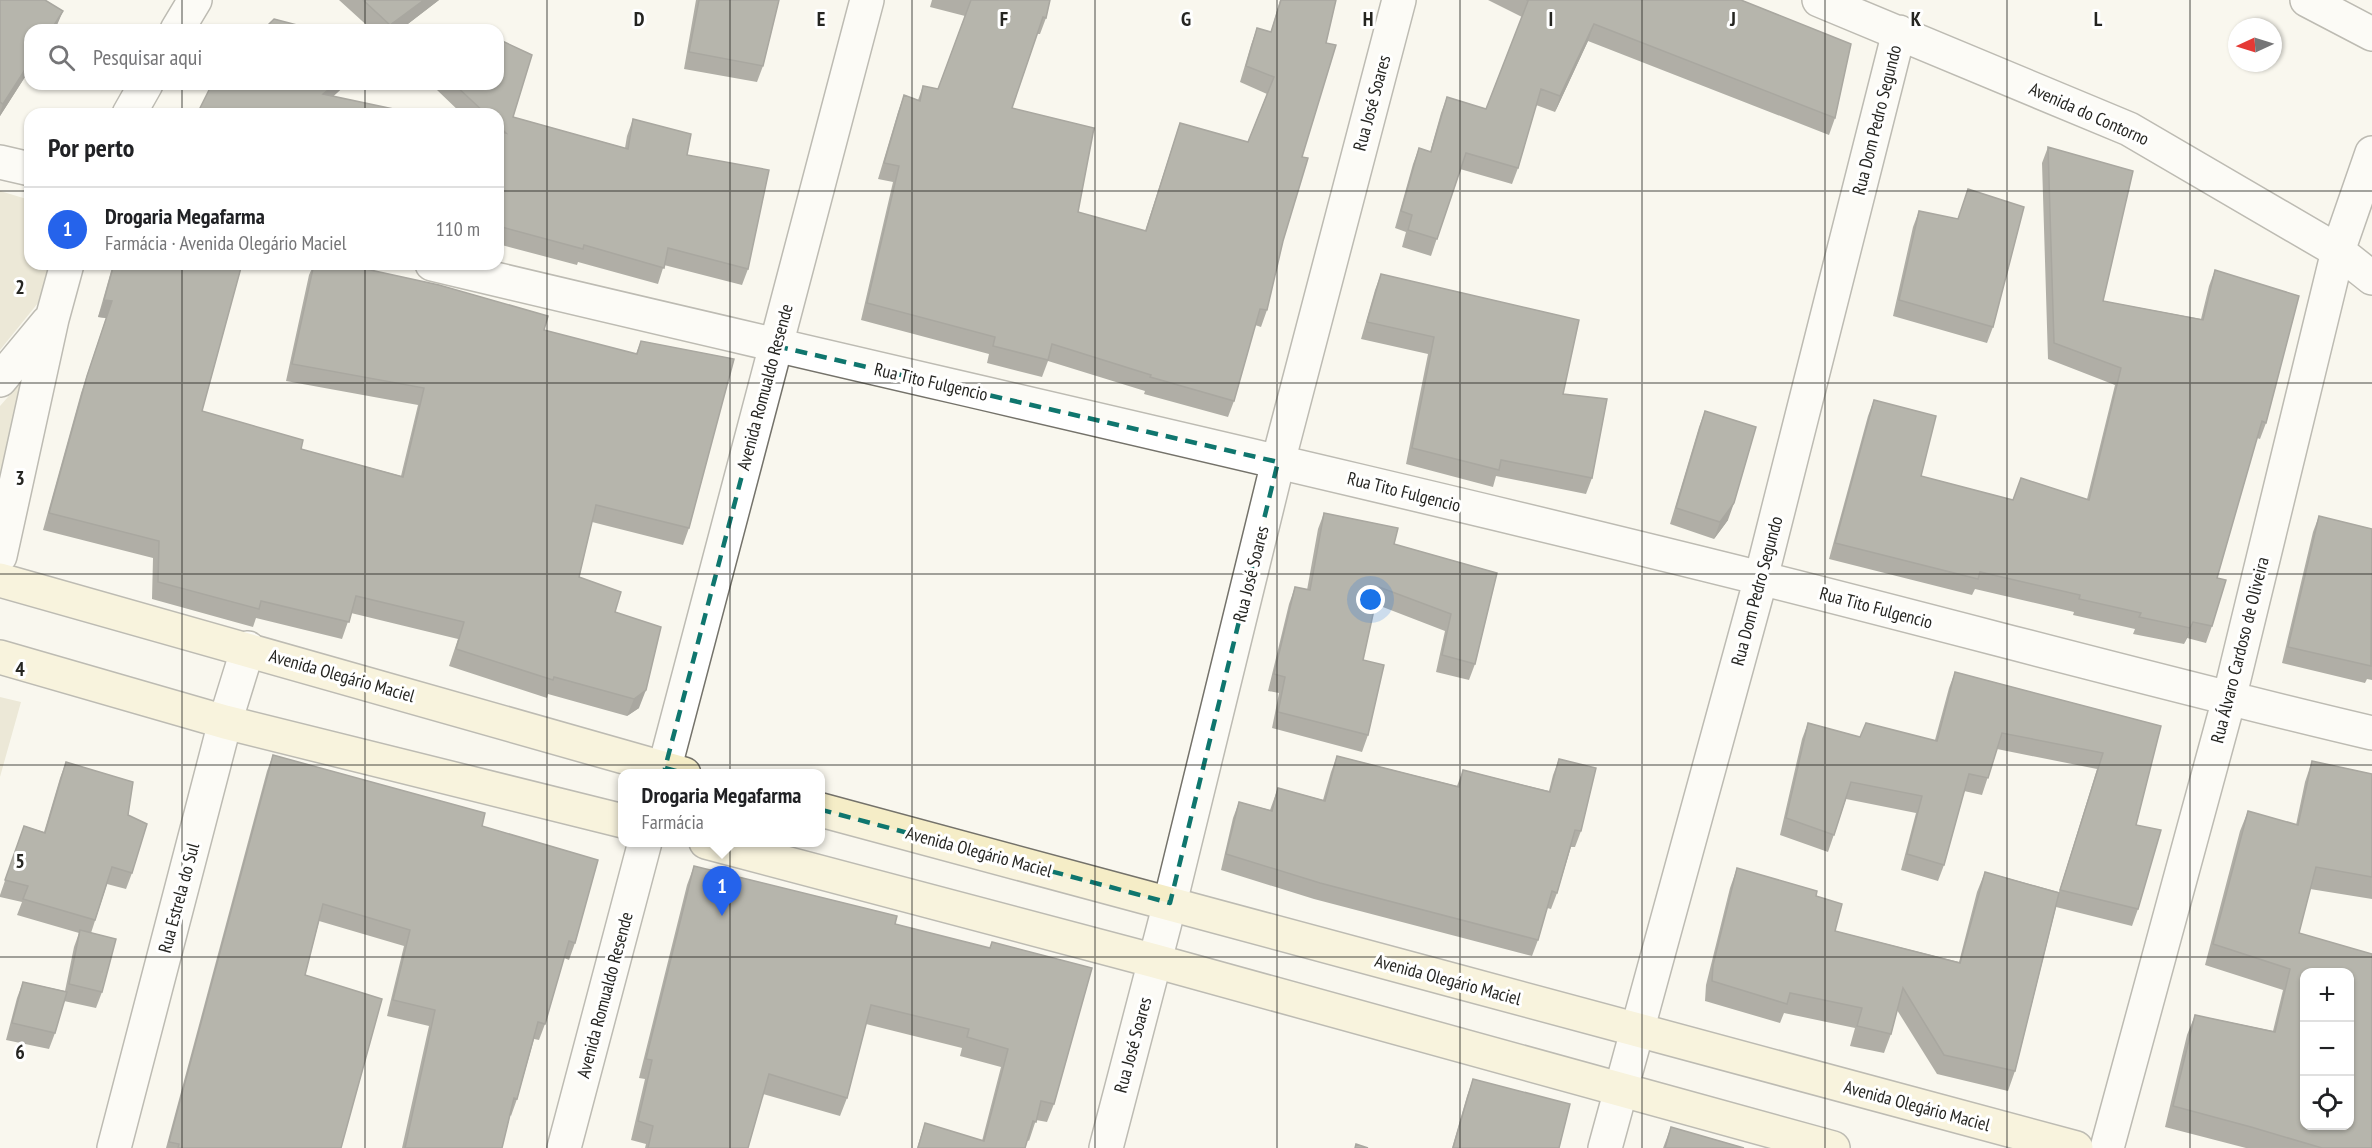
<!DOCTYPE html>
<html lang="pt">
<meta charset="utf-8">
<style>
body{margin:0;font-family:"PT Sans Narrow",sans-serif;background:#f6f6f6;color:#202124}
.controls{position:absolute;right:18px;bottom:18px;display:grid;overflow:hidden;border-radius:12px;box-shadow:0 2px 4px #0004}
.controls button{width:54px;height:54px;display:grid;place-items:center;padding:0;border:0;border-bottom:2px solid #e0e0e0;background:#fff;color:#202124;font:30px sans-serif}
.compass{position:absolute;left:2228px;top:18px;width:54px;height:54px;border-radius:50%;background:#fff;box-shadow:0 2px 4px #0004;rotate:266deg}
.you{position:absolute;left:1371px;top:600px;width:21px;height:21px;margin:-15px;border:4px solid #fff;border-radius:50%;background:#1a73e8;box-shadow:0 0 0 9px #1a73e833}
.badge{display:grid;place-items:center;width:39px;height:39px;border-radius:50%;background:#2563eb;color:#fff;font-size:20px;font-weight:700}
.pin{position:absolute;translate:-50% -50px;filter:drop-shadow(0 2px 3px #0008)}
.pin::after{content:'';position:absolute;top:32px;width:21px;height:18px;background:inherit;clip-path:polygon(0 0,100% 0,50% 100%)}
.popup{position:absolute;left:618px;top:769px;width:207px;height:78px;box-sizing:border-box;display:grid;place-content:center;border-radius:12px;background:#fff;filter:drop-shadow(0 2px 4px #0005);font-size:20px;white-space:nowrap;color:#757577}
.popup b{font-size:22px;color:#202124}
.popup::after{content:'';position:absolute;left:50%;top:100%;margin-left:-12px;border:12px solid transparent;border-top-color:#fff}
.list{margin:0;padding:0;list-style:none}
h2{display:flex;justify-content:space-between;align-items:center;height:78px;margin:0;padding:0 24px;font-size:26px}
h2 small{font-size:20px;font-weight:400;color:#757577}
.list li{display:grid;grid-template-columns:39px 1fr auto;gap:18px;align-items:center;box-sizing:border-box;height:84px;padding:0 24px;border-top:2px solid #e0e0e0}
.list b{display:block;font-size:22px;white-space:nowrap}
.list p{margin:0;font-size:20px;white-space:nowrap;color:#757577}
.list em{font-size:20px;font-style:normal;color:#757577}
.icon{flex:none;width:33px;height:33px;fill:none;stroke:currentColor;stroke-width:2;stroke-linecap:round;stroke-linejoin:round}
.map{position:relative;flex:none;width:2372px;height:1148px;overflow:hidden}
.search{position:absolute;background:#fff;box-shadow:0 2px 4px #0004;left:24px;top:24px;width:480px;height:66px;display:flex;align-items:center;gap:15px;box-sizing:border-box;padding:0 21px;border-radius:18px;color:#757577;font-size:22px}
.panel{position:absolute;background:#fff;box-shadow:0 2px 4px #0004;left:24px;top:108px;width:480px;height:162px;border-radius:18px}
.map>svg:first-child{display:block}
</style>
<div class="map">
<svg width="2372" height="1148" viewBox="0 0 2372 1148">
<rect width="100%" height="100%" fill="#f9f7ee"/>
<path fill="#dbd6ba" d="M0,191L30,200V264H50L38,303L0,350Z
M22,381L0,474V406Z
M0,697L21,702L0,777Z"/>
<g fill="none" stroke-linecap="round" stroke-linejoin="round">
<g stroke="#74726a" stroke-width="36">
<path id="minor" d="M1819,0L2129,129L2338,251L2372,278
M2307,0L2372,34
M177,30L195,0
M129,114L146,84
M0,162L30,169
M432,264C875,370 1319,468 1760,578C1964,629 2167,685 2372,733
M0,380L48,322
M0,556L52,319L67,264
M114,1148L225,722L248,648
M1106,1148L1170,903L1278,462L1399,0
M1605,1148L1761,578L1899,32
M2107,1148L2229,699L2338,251L2372,153"/>
</g>
<g stroke="#74726a" stroke-width="36">
<path id="tertiary" d="M663,774L867,0
M564,1148L645,842"/>
</g>
<g stroke="#74726a" stroke-width="36">
<path id="secondary" d="M0,580L684,774
M0,657L225,722L623,821
M821,810C1240,921 1657,1037 2076,1148
M706,842L1155,961L1833,1148"/>
</g>
<use href="#minor" stroke="#fff" stroke-width="33"/>
<use href="#tertiary" stroke="#fff" stroke-width="33"/>
<use href="#secondary" stroke="#f5edc7" stroke-width="33"/>
</g>
<path fill="#57564f" d="M0,0L57,27L0,116Z
M339,0H439L400,30H372Z
M696,0H779L763,66L757,82L684,69Z
M932,0H1050L1046,18L1040,34H1037L1012,108L1078,212L1145,231L1180,123L1248,142L1267,94L1240,82L1251,45L1257,28L1271,32L1280,0H1336L1326,43L1302,157L1267,310L1261,327L1255,325L1234,401L1228,417L1144,394L1145,391L1048,361L1042,377L987,363L989,354L861,320L893,182L878,179L898,112L904,95L918,100L923,86L938,89L965,16L930,7Z
M1488,0H1741L1835,118L1829,135L1588,41L1555,112L1536,105L1518,168L1512,184L1460,169L1431,256L1402,247L1406,232L1395,228L1413,164L1419,148L1430,152L1441,113L1447,97L1486,109L1522,17Z
M439,84H498L513,117L625,148L627,136L633,119L687,155L748,269L742,285L664,265L658,284L578,262L577,265L498,244V114H462L437,90Z
M2048,147L2103,301L2201,319L2209,286L2215,270L2266,423L2260,439L2257,438L2217,578L2212,626L2206,643L2187,638L2184,644L2133,634L2135,629L2073,615L2074,612L1975,589L1972,595L1829,559L1868,416L1874,400L1921,476L2013,500L2087,499L2115,385L2048,359L2042,163Z
M1968,189L1993,327L1987,343L1893,316L1913,227L1919,211L1958,219Z
M113,264H242L202,411L301,449L401,476L418,405L286,381L309,275L314,264H343L544,330L636,354L641,341L689,528L683,545L592,522L579,577L615,612L639,708L627,716L548,694L547,698L449,666L458,639L351,613L342,639L256,618L253,627L152,599L153,558L43,530L81,393L106,318L98,317Z
M1381,274L1563,394L1592,478L1586,494L1496,476L1493,487L1406,464L1428,354L1361,339L1375,290Z
M1705,411L1728,520L1714,539L1670,524L1699,427Z
M1324,513L1394,544L1497,573L1475,664L1469,680L1436,672L1445,631L1375,604L1363,660L1368,735L1362,752L1272,728L1279,693L1268,691L1289,604L1295,587L1307,590L1318,529Z
M2319,516L2372,529V680L2367,679L2365,683L2282,663L2313,532Z
M1955,672L2161,726L2136,825L2138,909L2132,926L2056,907L2015,1071L2008,1091L1937,1074L1897,1010L1891,1034L1884,1053L1850,1046L1855,1028L1784,1013L1780,1023L1705,1001L1706,985L1730,888L1737,868L1816,896L1835,931L1959,962L1977,892L1985,872L2059,892L2097,769L1997,749L1982,795L1964,791L1944,865L1938,881L1901,870L1916,813L1846,799L1828,852L1780,835L1802,739L1808,723L1860,737L1935,740L1949,688Z
M273,755L482,826L575,943L569,960L564,958L545,1024L539,1040L534,1039L517,1099L511,1116L510,1115L502,1148H402L429,1026L387,1016L404,946L319,921L305,975L341,1148H166L267,771Z
M1337,756L1457,786L1463,770L1549,791L1553,775L1559,759L1581,831L1575,847H1571L1557,893L1551,909L1547,908L1538,940L1532,956L1314,899L1221,870L1233,818L1239,802L1270,810L1278,788L1323,800L1331,772Z
M2312,761L2372,774V899L2310,889L2299,933L2372,1148H2246L2165,1127L2187,1035L2195,1015L2273,1031L2283,990L2205,965L2240,831L2248,811L2296,825L2305,782Z
M66,762L128,815L132,873L126,889L107,884L91,933L102,992L96,1008L64,1001L55,1033L49,1049L6,1040L17,998L23,982L65,991L74,947L79,933L17,915L22,902L0,897V895L24,826L44,832L60,778Z
M694,866L895,924L990,948L992,942L1054,1104L1047,1122L1036,1120L1029,1141L1027,1140L1025,1148H917L925,1123L982,1141L1001,1067L960,1056L962,1048L866,1024L847,1098L840,1116L763,1094L748,1148H645L646,1144L631,1140L645,1079L639,1078L687,885Z
M1473,1079L1559,1148H1452L1467,1096Z
M1671,1127L1744,1148H1663Z"/>
<path fill="#474640" d="M424,0H439L400,30H388L390,25Z
M63,11L55,30H51Z
M1594,24L1588,41L1555,112L1560,96Z
M30,62V69L0,116V113L3,104Z
M335,84H347L317,111L323,94Z
M104,300L112,301L106,318L98,317Z
M1734,503L1728,520L1714,539L1720,522Z
M2193,622L2187,638L2184,644L2190,628Z
M646,690L639,708L627,716L634,699Z"/>
<path fill="#65645c" stroke="#474640" stroke-width="1.5" fill-rule="evenodd" d="M0,0H45L63,11L51,30H30V62L3,104L0,102Z
M363,0H424L390,25Z
M699,0H779L763,66L689,52Z
M971,0H1050L1046,18L1043,17L1012,108L1094,128L1078,212L1146,231L1180,123L1248,142L1274,77L1246,66L1257,28L1271,32L1281,0H1336L1326,43L1336,45L1302,157L1308,158L1283,241L1267,310L1260,309L1234,401L1150,377L1151,375L1052,344L1048,360L993,346L995,337L867,303L899,166L884,163L904,95L920,101L923,86L938,89Z
M1527,0H1741L1851,44L1835,118L1594,24L1560,96L1541,89L1518,168L1466,153L1437,239L1408,230L1412,215L1401,211L1419,148L1431,152L1447,97L1486,109L1528,1Z
M274,19L316,30H263Z
M457,28L469,30H457Z
M498,39L532,55L513,117L628,149L633,119L691,134L687,155L769,170L748,269L668,248L664,268L584,245L583,249L498,226V131L506,133L498,125V114H486L454,84H498Z
M212,84H335L323,94L417,114H197Z
M2048,147L2133,171L2103,301L2203,320L2215,270L2299,296L2266,423L2262,421L2217,578L2226,580L2212,626L2193,622L2190,628L2139,617L2141,613L2079,599L2080,595L1980,572L1978,579L1835,543L1874,400L1936,416L1921,476L2013,500L2021,478L2089,500L2121,368L2054,343Z
M1968,189L2024,207L1993,327L1899,300L1919,211L1958,219Z
M114,264H242L202,411L303,440L301,449L403,477L424,388L292,364L314,264H343L439,285L548,316L544,330L637,354L641,341L734,359L689,528L596,505L579,577L621,592L615,612L661,627L646,690L634,699L554,677L553,680L456,649L464,622L356,596L349,622L261,601L259,609L158,582L159,541L49,513L87,376L112,301L104,300Z
M1381,274L1579,320L1563,394L1607,399L1592,478L1501,460L1499,470L1412,448L1434,337L1367,322Z
M1705,411L1756,427L1734,503L1720,522L1676,508Z
M1324,513L1398,528L1394,544L1497,573L1475,664L1442,655L1451,614L1379,587L1363,660L1384,665L1368,735L1278,712L1285,677L1274,674L1295,587L1310,590Z
M2319,516L2372,529L2371,666L2288,647Z
M1955,672L2161,726L2136,825L2161,830L2138,909L2060,890L2103,753L2002,733L1988,778L1969,774L1944,865L1907,854L1922,796L1851,782L1834,835L1786,818L1808,723L1860,737L1866,723L1937,741Z
M273,755L485,813L482,826L598,860L575,943L569,941L545,1024L538,1022L517,1099L514,1098L502,1148H405L435,1010L393,1000L410,930L323,904L305,975L382,999L341,1148H178L179,1144L169,1142Z
M1337,756L1459,787L1463,770L1550,792L1559,759L1596,768L1581,831L1575,830L1557,893L1552,891L1538,940L1320,883L1226,854L1239,802L1272,811L1278,788L1325,801Z
M2312,761L2372,774V877L2316,867L2299,933L2372,954V1148H2322L2251,1127L2173,1106L2195,1015L2275,1032L2290,969L2213,944L2248,811L2298,825ZM2304,972H2349V1125H2304Z
M66,762L133,782L128,815L147,824L132,873L112,867L95,920L23,899L28,886L5,880L24,826L45,833Z
M694,866L897,916L895,924L990,948L992,942L1092,968L1054,1104L1041,1101L1036,1122L1033,1121L1025,1148H918L925,1123L984,1141L1008,1049L967,1037L969,1029L871,1005L847,1098L769,1074L748,1148H648L653,1126L638,1121L652,1060L646,1059Z
M1737,868L1817,891L1816,896L1842,904L1835,931L1960,963L1985,872L2059,893L2015,1071L1944,1055L1903,988L1891,1034L1857,1026L1862,1008L1790,993L1787,1004L1712,981L1713,965Z
M80,930L116,939L102,992L69,984Z
M23,982L67,992L55,1033L12,1023Z
M1473,1079L1570,1104L1559,1148H1453Z
M1671,1127L1744,1148H1665Z
M1356,1144L1368,1148H1355Z"/>
<path d="M0 0H2372V1148H0ZM776,346L1278,462L1170,903L665,768Z" fill="#f9f7ee" fill-opacity=".55" fill-rule="evenodd"/>
<path fill="none" stroke="#0f766e" stroke-width="4.5" stroke-dasharray="12 8" stroke-linejoin="round" d="M776,346L1278,462L1170,903L665,768Z"/>
<path fill="none" stroke="#252521" stroke-width="1.5" stroke-opacity="0.55" d="M182,0V30M365,0V30M547,0V1148M730,0V1148M912,0V1148M1095,0V1148M1277,0V1148M1460,0V1148M1642,0V1148M1825,0V1148M2007,0V1148M2190,0V1148M182,84V114M365,84V114M0,191H30M498,191H2372M182,264V1148M365,264V1148M0,383H2372M0,574H2372M0,765H2372M0,957H2372"/>
<g text-anchor="middle" stroke-width="6" stroke-linejoin="round" paint-order="stroke">
<g font-size="18" fill="#252521" stroke="#fff">
<text transform="translate(1372 103) rotate(-75)" y="6">Rua José Soares</text>
<text transform="translate(2089 114) rotate(24)" y="6">Avenida do Contorno</text>
<text transform="translate(1877 120) rotate(-76)" y="6">Rua Dom Pedro Segundo</text>
<text transform="translate(931 382) rotate(13)" y="6">Rua Tito Fulgencio</text>
<text transform="translate(765 387) rotate(-75)" y="6">Avenida Romualdo Resende</text>
<text transform="translate(1404 492) rotate(14)" y="6">Rua Tito Fulgencio</text>
<text transform="translate(1251 574) rotate(-76)" y="6">Rua José Soares</text>
<text transform="translate(1757 591) rotate(-75)" y="6">Rua Dom Pedro Segundo</text>
<text transform="translate(1876 608) rotate(15)" y="6">Rua Tito Fulgencio</text>
<text transform="translate(2240 650) rotate(-76)" y="6">Rua Álvaro Cardoso de Oliveira</text>
<text transform="translate(342 676) rotate(16)" y="6">Avenida Olegário Maciel</text>
<text transform="translate(979 852) rotate(15)" y="6">Avenida Olegário Maciel</text>
<text transform="translate(179 898) rotate(-75)" y="6">Rua Estrela do Sul</text>
<text transform="translate(1448 980) rotate(15)" y="6">Avenida Olegário Maciel</text>
<text transform="translate(605 995) rotate(-75)" y="6">Avenida Romualdo Resende</text>
<text transform="translate(1133 1045) rotate(-75)" y="6">Rua José Soares</text>
<text transform="translate(1917 1106) rotate(15)" y="6">Avenida Olegário Maciel</text>
</g>
</g>
<g font-size="20" text-anchor="middle" font-weight="bold" fill="#252521" stroke="#fff" stroke-width="6" stroke-linejoin="round" paint-order="stroke">
<text x="639" y="26">D</text>
<text x="821" y="26">E</text>
<text x="1004" y="26">F</text>
<text x="1186" y="26">G</text>
<text x="1368" y="26">H</text>
<text x="1551" y="26">I</text>
<text x="1733" y="26">J</text>
<text x="1916" y="26">K</text>
<text x="2098" y="26">L</text>
<text x="20" y="294">2</text>
<text x="20" y="485">3</text>
<text x="20" y="676">4</text>
<text x="20" y="868">5</text>
<text x="20" y="1059">6</text>
</g>
</svg>
<div class="controls">
<button>+</button>
<button>−</button>
<button><svg class="icon" aria-label="locate" viewBox="0 0 24 24"><circle cx="12" cy="12" r="6"/><path d="M12 2v4M12 18v4M2 12h4M18 12h4"/></svg></button>
</div>
<svg class="compass" viewBox="-18 -18 36 36"><path d="M0-13l5 13h-10z" fill="#e53935"/><path d="M0 13l5-13h-10z" fill="#757577"/></svg>
<div class="you"></div>
<div class="pin badge" style="left:722px;top:916px">1</div>
<div class="popup"><b>Drogaria Megafarma</b>Farmácia</div>
<div class="search"><svg class="icon" aria-label="search" viewBox="0 0 24 24"><circle cx="10" cy="10" r="6"/><path d="M15 15l6 6"/></svg>Pesquisar aqui</div>
<section class="panel">
<h2>Por perto<small></small></h2>
<ul class="list">
<li><span class="badge">1</span><div><b>Drogaria Megafarma</b><p>Farmácia · Avenida Olegário Maciel</p></div><em>110 m</em></li>
</ul>
</section>
</div>
